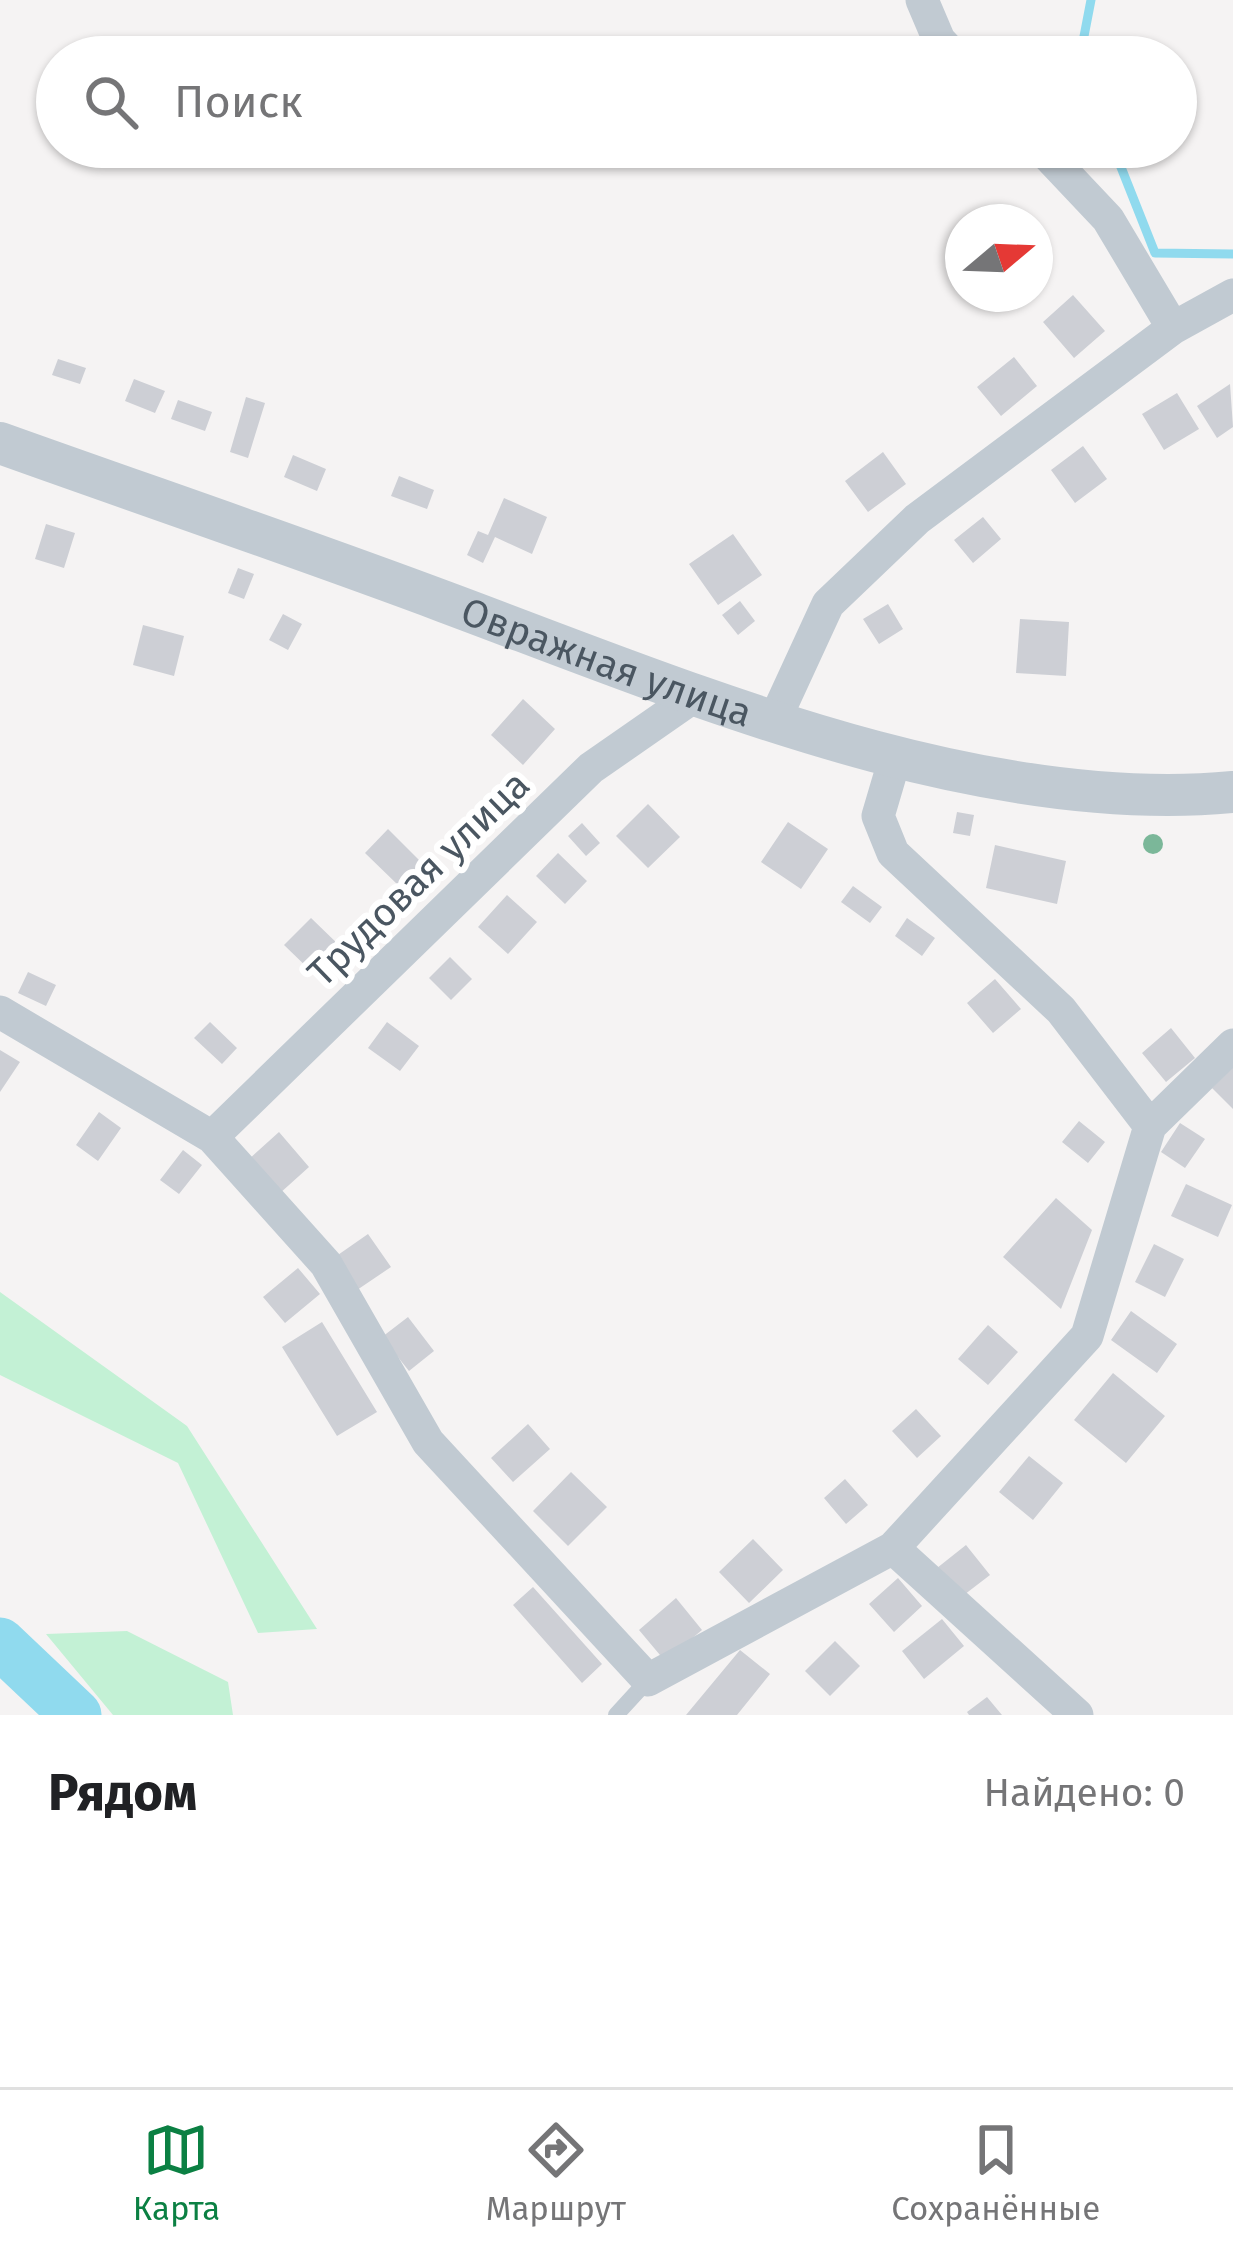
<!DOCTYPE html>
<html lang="ru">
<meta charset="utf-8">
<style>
body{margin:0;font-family:"Fira Sans",sans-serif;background:#f6f6f6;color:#202124}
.compass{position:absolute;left:945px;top:204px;width:108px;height:108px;border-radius:50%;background:#fff;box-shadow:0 3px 9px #0004;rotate:71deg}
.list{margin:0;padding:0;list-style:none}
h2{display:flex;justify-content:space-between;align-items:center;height:156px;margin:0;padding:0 48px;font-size:51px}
h2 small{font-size:39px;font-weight:400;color:#757577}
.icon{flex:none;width:66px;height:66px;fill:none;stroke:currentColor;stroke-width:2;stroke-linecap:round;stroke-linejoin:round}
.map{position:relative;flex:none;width:1233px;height:1715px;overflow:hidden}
.search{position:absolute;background:#fff;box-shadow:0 3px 9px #0004;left:36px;right:36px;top:36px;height:132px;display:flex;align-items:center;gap:30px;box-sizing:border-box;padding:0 42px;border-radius:66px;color:#757577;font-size:45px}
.sheet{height:372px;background:#fff}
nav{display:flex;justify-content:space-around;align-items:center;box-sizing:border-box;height:168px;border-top:3px solid #e0e0e0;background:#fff;font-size:33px;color:#757577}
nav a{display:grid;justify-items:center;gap:6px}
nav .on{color:#0b8043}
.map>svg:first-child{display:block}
</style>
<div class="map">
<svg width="1233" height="1715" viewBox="0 0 1233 1715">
<rect width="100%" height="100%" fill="#f5f3f3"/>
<path fill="#c3f1d5" d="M0,1292L187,1426L317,1629L258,1633L178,1463L0,1375Z
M127,1631L228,1682L233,1715H113L46,1634Z"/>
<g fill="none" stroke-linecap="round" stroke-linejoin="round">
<path stroke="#90daee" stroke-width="9" d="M1080,57L1091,0
M1113,147L1155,253L1233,254"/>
<path stroke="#90daee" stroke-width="51" d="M0,1643L76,1715"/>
</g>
<path fill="#cdcfd5" d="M1073,295L1105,331L1074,358L1043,322Z
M1014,357L1037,386L1001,416L977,387Z
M58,359L86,368L80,384L52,375Z
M134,379L165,391L155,413L125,401Z
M1230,384L1233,427L1217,438L1197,406Z
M1177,393L1199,429L1164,450L1142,414Z
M246,397L265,403L248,458L230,452Z
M178,400L212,412L205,431L171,419Z
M1083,446L1107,479L1075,503L1051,470Z
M883,452L906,484L868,512L845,481Z
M293,455L326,469L317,491L284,477Z
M399,476L434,490L427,509L391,496Z
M504,498L547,517L532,554L495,537L483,563L467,555L478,531L488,535Z
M983,517L1001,539L973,563L954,540Z
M46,524L75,533L64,568L35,559Z
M733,534L762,575L718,605L689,564Z
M238,568L254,574L244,599L228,593Z
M740,601L755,621L738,635L722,615Z
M888,604L903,629L879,644L863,619Z
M283,614L302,624L288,650L269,640Z
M1020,619L1069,622L1066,676L1016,673Z
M143,625L184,636L174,676L133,665Z
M523,699L555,729L523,765L491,735Z
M648,804L680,837L648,868L616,836Z
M957,812L974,815L970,836L953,833Z
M788,822L828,849L801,889L761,862Z
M582,823L600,843L586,856L568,836Z
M388,829L422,863L399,886L365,853Z
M995,845L1066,861L1057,904L986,888Z
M558,853L587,881L565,904L536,876Z
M853,886L882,907L870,923L841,902Z
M507,895L537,922L508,954L478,927Z
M311,918L341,947L314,974L284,945Z
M907,918L935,938L922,956L895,936Z
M450,957L472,979L451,1000L429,978Z
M28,972L56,985L46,1006L18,993Z
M995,979L1021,1009L993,1033L967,1003Z
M210,1022L237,1048L222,1064L194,1038Z
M387,1022L419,1046L400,1071L368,1048Z
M1171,1028L1195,1058L1166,1082L1142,1053Z
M0,1050L20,1062L0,1092Z
M1233,1067V1109L1212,1088Z
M99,1112L121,1128L98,1161L76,1145Z
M1079,1121L1105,1142L1088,1163L1062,1142Z
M1180,1123L1205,1139L1185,1168L1161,1152Z
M279,1132L309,1167L279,1194L248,1160Z
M183,1150L202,1165L179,1194L160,1180Z
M1186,1184L1232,1205L1218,1237L1171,1216Z
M1056,1198L1092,1230L1061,1309L1003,1257Z
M368,1234L391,1267L357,1290L335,1257Z
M1154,1244L1184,1259L1165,1297L1135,1282Z
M298,1268L320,1294L285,1323L263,1297Z
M1131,1311L1177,1344L1157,1373L1111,1340Z
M408,1317L434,1351L409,1371L382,1337Z
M322,1322L377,1412L337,1436L282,1347Z
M988,1325L1018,1352L988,1385L958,1359Z
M1113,1373L1165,1416L1126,1463L1074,1420Z
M916,1409L941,1436L917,1458L892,1431Z
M528,1424L550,1449L513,1482L491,1458Z
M1029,1456L1063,1483L1033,1520L999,1492Z
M571,1472L607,1507L568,1546L533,1511Z
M845,1479L868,1505L846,1524L824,1498Z
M753,1539L783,1570L749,1603L719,1572Z
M966,1545L990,1575L960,1598L937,1568Z
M898,1578L922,1606L894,1632L869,1604Z
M533,1587L602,1664L582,1683L513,1605Z
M676,1598L702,1630L665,1661L639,1630Z
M942,1619L964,1646L924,1679L902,1651Z
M835,1641L860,1666L830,1696L805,1671Z
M740,1650L770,1674L737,1715H686Z
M987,1697L1002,1715H969L967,1712Z"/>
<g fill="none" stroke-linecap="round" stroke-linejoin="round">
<path stroke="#c1cad2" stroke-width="16" d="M616,1715L648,1680"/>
<path stroke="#c1cad2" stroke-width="33" d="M922,0L939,40L955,57
M1040,147L1108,219L1173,328
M775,719L828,604L917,519L1173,328L1233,295
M896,755L878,816L893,853L1061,1010L1150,1126
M0,1012L212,1137L326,1264L428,1442L648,1680L893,1548L1087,1336L1150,1126L1233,1045
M212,1137L591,768L696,695
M893,1548L1077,1715"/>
<path stroke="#c1cad2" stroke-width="42" id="s1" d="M0,443C148,496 298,547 445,602C684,691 975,816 1233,792"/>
</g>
<circle fill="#7bb799" cx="1153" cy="844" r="10"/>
<g text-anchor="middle" stroke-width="12" stroke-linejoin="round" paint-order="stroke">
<g font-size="39" fill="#4a5661" stroke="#fff">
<text dy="14" stroke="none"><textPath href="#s1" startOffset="645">Овражная улица</textPath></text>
<text transform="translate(418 878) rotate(-44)" y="14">Трудовая улица</text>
</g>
</g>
</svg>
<svg class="compass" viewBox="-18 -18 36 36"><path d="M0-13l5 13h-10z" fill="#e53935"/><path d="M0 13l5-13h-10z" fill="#757577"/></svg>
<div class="search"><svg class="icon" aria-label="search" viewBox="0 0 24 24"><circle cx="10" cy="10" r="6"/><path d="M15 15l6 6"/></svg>Поиск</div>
</div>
<section class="sheet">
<h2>Рядом<small>Найдено: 0</small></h2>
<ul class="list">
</ul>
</section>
<nav>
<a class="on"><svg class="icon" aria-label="map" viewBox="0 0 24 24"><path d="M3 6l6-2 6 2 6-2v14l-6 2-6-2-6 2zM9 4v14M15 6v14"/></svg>Карта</a>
<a><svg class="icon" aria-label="directions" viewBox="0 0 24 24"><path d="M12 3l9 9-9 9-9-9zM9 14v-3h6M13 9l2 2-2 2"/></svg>Маршрут</a>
<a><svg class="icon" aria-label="saved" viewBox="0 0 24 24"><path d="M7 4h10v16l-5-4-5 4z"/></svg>Сохранённые</a>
</nav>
